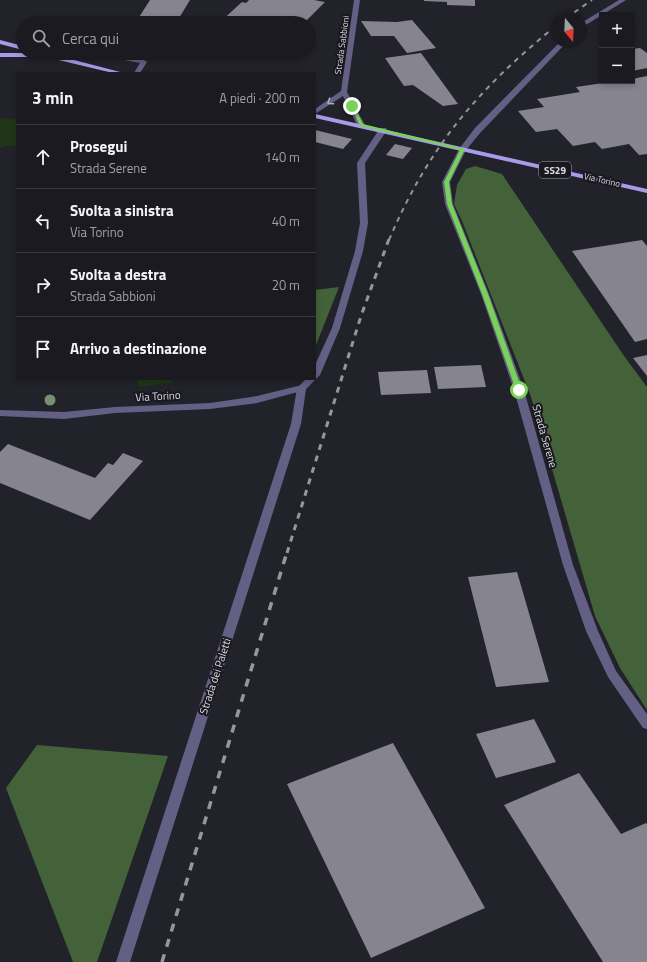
<!DOCTYPE html>
<html lang="it">
<meta charset="utf-8">
<style>
body{margin:0;font-family:"Titillium Web",sans-serif;background:#27272d;color:#f1f3f6}
.controls{position:absolute;right:12px;top:12px;display:grid;overflow:hidden;border-radius:0px;box-shadow:0 2px 6px #0003}
.controls button{width:36px;height:36px;display:grid;place-items:center;padding:0;border:0;border-bottom:1px solid #38383e;background:#1a1a20;color:#f1f3f6;font:20px sans-serif}
.compass{position:absolute;left:551px;top:12px;width:36px;height:36px;border-radius:50%;background:#1a1a20;box-shadow:0 2px 6px #0003;rotate:162deg}
.stop{position:absolute;width:12px;height:12px;margin:-9px;border:3px solid #78d158;border-radius:50%;background:#fff}
.stop.end{background:#78d158;border-color:#fff;box-shadow:0 1px 4px #0008}
.list{margin:0;padding:0;list-style:none}
h2{display:flex;justify-content:space-between;align-items:center;height:52px;margin:0;padding:0 16px;font-size:17px}
h2 small{font-size:13px;font-weight:400;color:#9fa1a5}
.list li{display:grid;grid-template-columns:26px 1fr auto;gap:12px;align-items:center;box-sizing:border-box;height:64px;padding:0 16px;border-top:1px solid #38383e}
.list b{display:block;font-size:15px;white-space:nowrap}
.list p{margin:0;font-size:13px;white-space:nowrap;color:#9fa1a5}
.list em{font-size:13px;font-style:normal;color:#9fa1a5}
.icon{flex:none;width:22px;height:22px;fill:none;stroke:currentColor;stroke-width:2;stroke-linecap:round;stroke-linejoin:round}
.map{position:relative;flex:none;width:647px;height:962px;overflow:hidden}
.search{position:absolute;background:#1a1a20;box-shadow:0 2px 6px #0003;left:16px;top:16px;width:300px;height:44px;display:flex;align-items:center;gap:10px;box-sizing:border-box;padding:0 14px;border-radius:22px;color:#9fa1a5;font-size:15px}
.panel{position:absolute;background:#1a1a20;box-shadow:0 2px 6px #0003;left:16px;top:72px;width:300px;height:308px;border-radius:0px}
.map>svg:first-child{display:block}
</style>
<div class="map">
<svg width="647" height="962" viewBox="0 0 647 962">
<rect width="100%" height="100%" fill="#22222a"/>
<path fill="#1f3716" d="M0,118L17,120V146H6L0,148Z
M136,379H172L174,382L139,387Z"/>
<path fill="#436239" d="M475,166L502,174L624,356L647,387V710L620,668L595,616L531,397L462,221L454,204L457,185L466,169Z
M339,287L316,345L315,347V290Z
M37,745L168,756L97,962H73L6,788Z"/>
<path fill="#86858f" d="M150,0H190L176,23L136,22Z
M249,0H314L325,2L304,23H219L242,2L246,3Z
M424,0H475V6L447,5V2L424,1Z
M412,20L436,48L407,53L394,36H371L361,21L397,22Z
M640,48L647,53V68L632,71V49Z
M421,53L458,104L443,106L413,85L404,86L385,58Z
M647,76V154L639,155L629,144L602,149L595,142L573,146L557,129L536,132L518,111L544,107L537,99L580,92L576,87L617,81H632V79Z
M315,130L352,139L343,149L315,142Z
M395,144L412,148L403,159L386,155Z
M642,240L647,246V339L635,342L572,251Z
M647,355V376L633,358Z
M481,365L486,387L438,389L434,367Z
M427,370L431,393L381,395L378,372Z
M8,444L95,478L108,463L113,465L123,453L143,461L90,520L0,483V452Z
M517,572L549,682L496,687L468,577Z
M534,719L556,762L496,778L476,734Z
M393,743L485,908L371,958L287,784Z
M579,773L621,834L646,823L647,824V962H603L504,805Z"/>
<g fill="none" stroke-linecap="round" stroke-linejoin="round">
<path fill="#645f85" fill-rule="evenodd" d="M106,53L144,60L147,62L140,73H134L140,63L104,56L103,55Z
M302,385L307,388L305,390L257,403L210,409L115,413L64,419L0,416V410L64,412L115,407L210,403L257,396Z"/>
<path fill="#645f85" fill-rule="evenodd" d="M354,0H360L347,92L365,125L361,127L357,125L343,96L315,114V109L341,91Z
M619,0H626L581,28V23Z
M560,42H567L481,132L466,150L450,182L453,204L489,294L524,390L573,565L598,631L616,671L647,714V729L643,728L608,677L586,631L563,565L514,390L481,294L445,204L442,182L459,149L475,128Z
M380,128H386L387,130L365,163L368,223L363,251L340,328L320,375L306,389L301,424L130,962H116L291,424L297,388L306,379H315V365L332,328L355,251L360,223L357,163Z"/>
<path fill="#a79bea" fill-rule="evenodd" d="M0,40L23,46V50L0,44Z
M0,53H47L124,73H113L46,57H0Z
M315,114L647,189V193L315,118Z"/>
<path stroke="#96969c" stroke-width="2" stroke-dasharray="5 5" stroke-linecap="butt" d="M566,18L592,0
M389,240C429,146 478,89 557,25"/>
<path stroke="#96969c" stroke-width="3" stroke-dasharray="6 6" stroke-linecap="butt" d="M287,553L361,316L389,239"/>
<path stroke="#96969c" stroke-width="3.5" stroke-dasharray="8 8" stroke-linecap="butt" d="M162,962L287,552"/>
</g>
<circle fill="#759170" cx="50" cy="400" r="5.5"/>
<defs><path id="oneway-chevron" d="M-2-3.5L2.5 0L-2 3.5" fill="none" stroke-width="1.6" stroke-linecap="round" stroke-linejoin="round"/></defs>
<use stroke="#acaabc" href="#oneway-chevron" transform="translate(330 102) rotate(146)"/>
<path fill="#78d158" d="M350,105L354,106L363,124L465,149L449,182L452,204L488,294L522,390L521,391L516,390L482,294L447,204L444,182L460,150L360,126Z"/>
<g text-anchor="middle" stroke-width="4" stroke-linejoin="round" paint-order="stroke">
<g font-size="9" fill="#dcdce1" stroke="#191820">
<text transform="translate(342 45) rotate(-82)" y="3">Strada Sabbioni</text>
<text transform="translate(602 180) rotate(13)" y="3">Via Torino</text>
</g>
<rect fill="#191820" stroke="#a2a1a7" stroke-width="1" x="539" y="162" width="32" height="16" rx="3"/>
<g font-size="10" font-weight="bold" fill="#dcdce1">
<text x="555" y="174">SS29</text>
</g>
<g font-size="11" fill="#dcdce1" stroke="#191820">
<text transform="translate(158 396) rotate(-3)" y="4">Via Torino</text>
<text transform="translate(545 436) rotate(74)" y="4">Strada Serene</text>
<text transform="translate(215 676) rotate(-72)" y="4">Strada dei Paletti</text>
</g>
</g>
</svg>
<div class="controls">
<button>+</button>
<button>−</button>
</div>
<svg class="compass" viewBox="-18 -18 36 36"><path d="M0-13l5 13h-10z" fill="#e53935"/><path d="M0 13l5-13h-10z" fill="#9fa1a5"/></svg>
<div class="stop" style="left:519px;top:390px"></div>
<div class="stop end" style="left:352px;top:106px"></div>
<div class="search"><svg class="icon" aria-label="search" viewBox="0 0 24 24"><circle cx="10" cy="10" r="6"/><path d="M15 15l6 6"/></svg>Cerca qui</div>
<section class="panel">
<h2>3 min<small>A piedi · 200 m</small></h2>
<ul class="list">
<li><svg class="icon" aria-label="ahead" viewBox="0 0 24 24"><path d="M12 20V5M6 11l6-6 6 6"/></svg><div><b>Prosegui</b><p>Strada Serene</p></div><em>140 m</em></li>
<li><svg class="icon" aria-label="left" viewBox="0 0 24 24"><path d="M17 20v-9H6M10 6l-5 5 5 5"/></svg><div><b>Svolta a sinistra</b><p>Via Torino</p></div><em>40 m</em></li>
<li><svg class="icon" aria-label="right" viewBox="0 0 24 24"><path d="M7 20v-9h11M14 6l5 5-5 5"/></svg><div><b>Svolta a destra</b><p>Strada Sabbioni</p></div><em>20 m</em></li>
<li><svg class="icon" aria-label="arrive" viewBox="0 0 24 24"><path d="M6 21V4h12l-3 4 3 4H6"/></svg><div><b>Arrivo a destinazione</b></div></li>
</ul>
</section>
</div>
